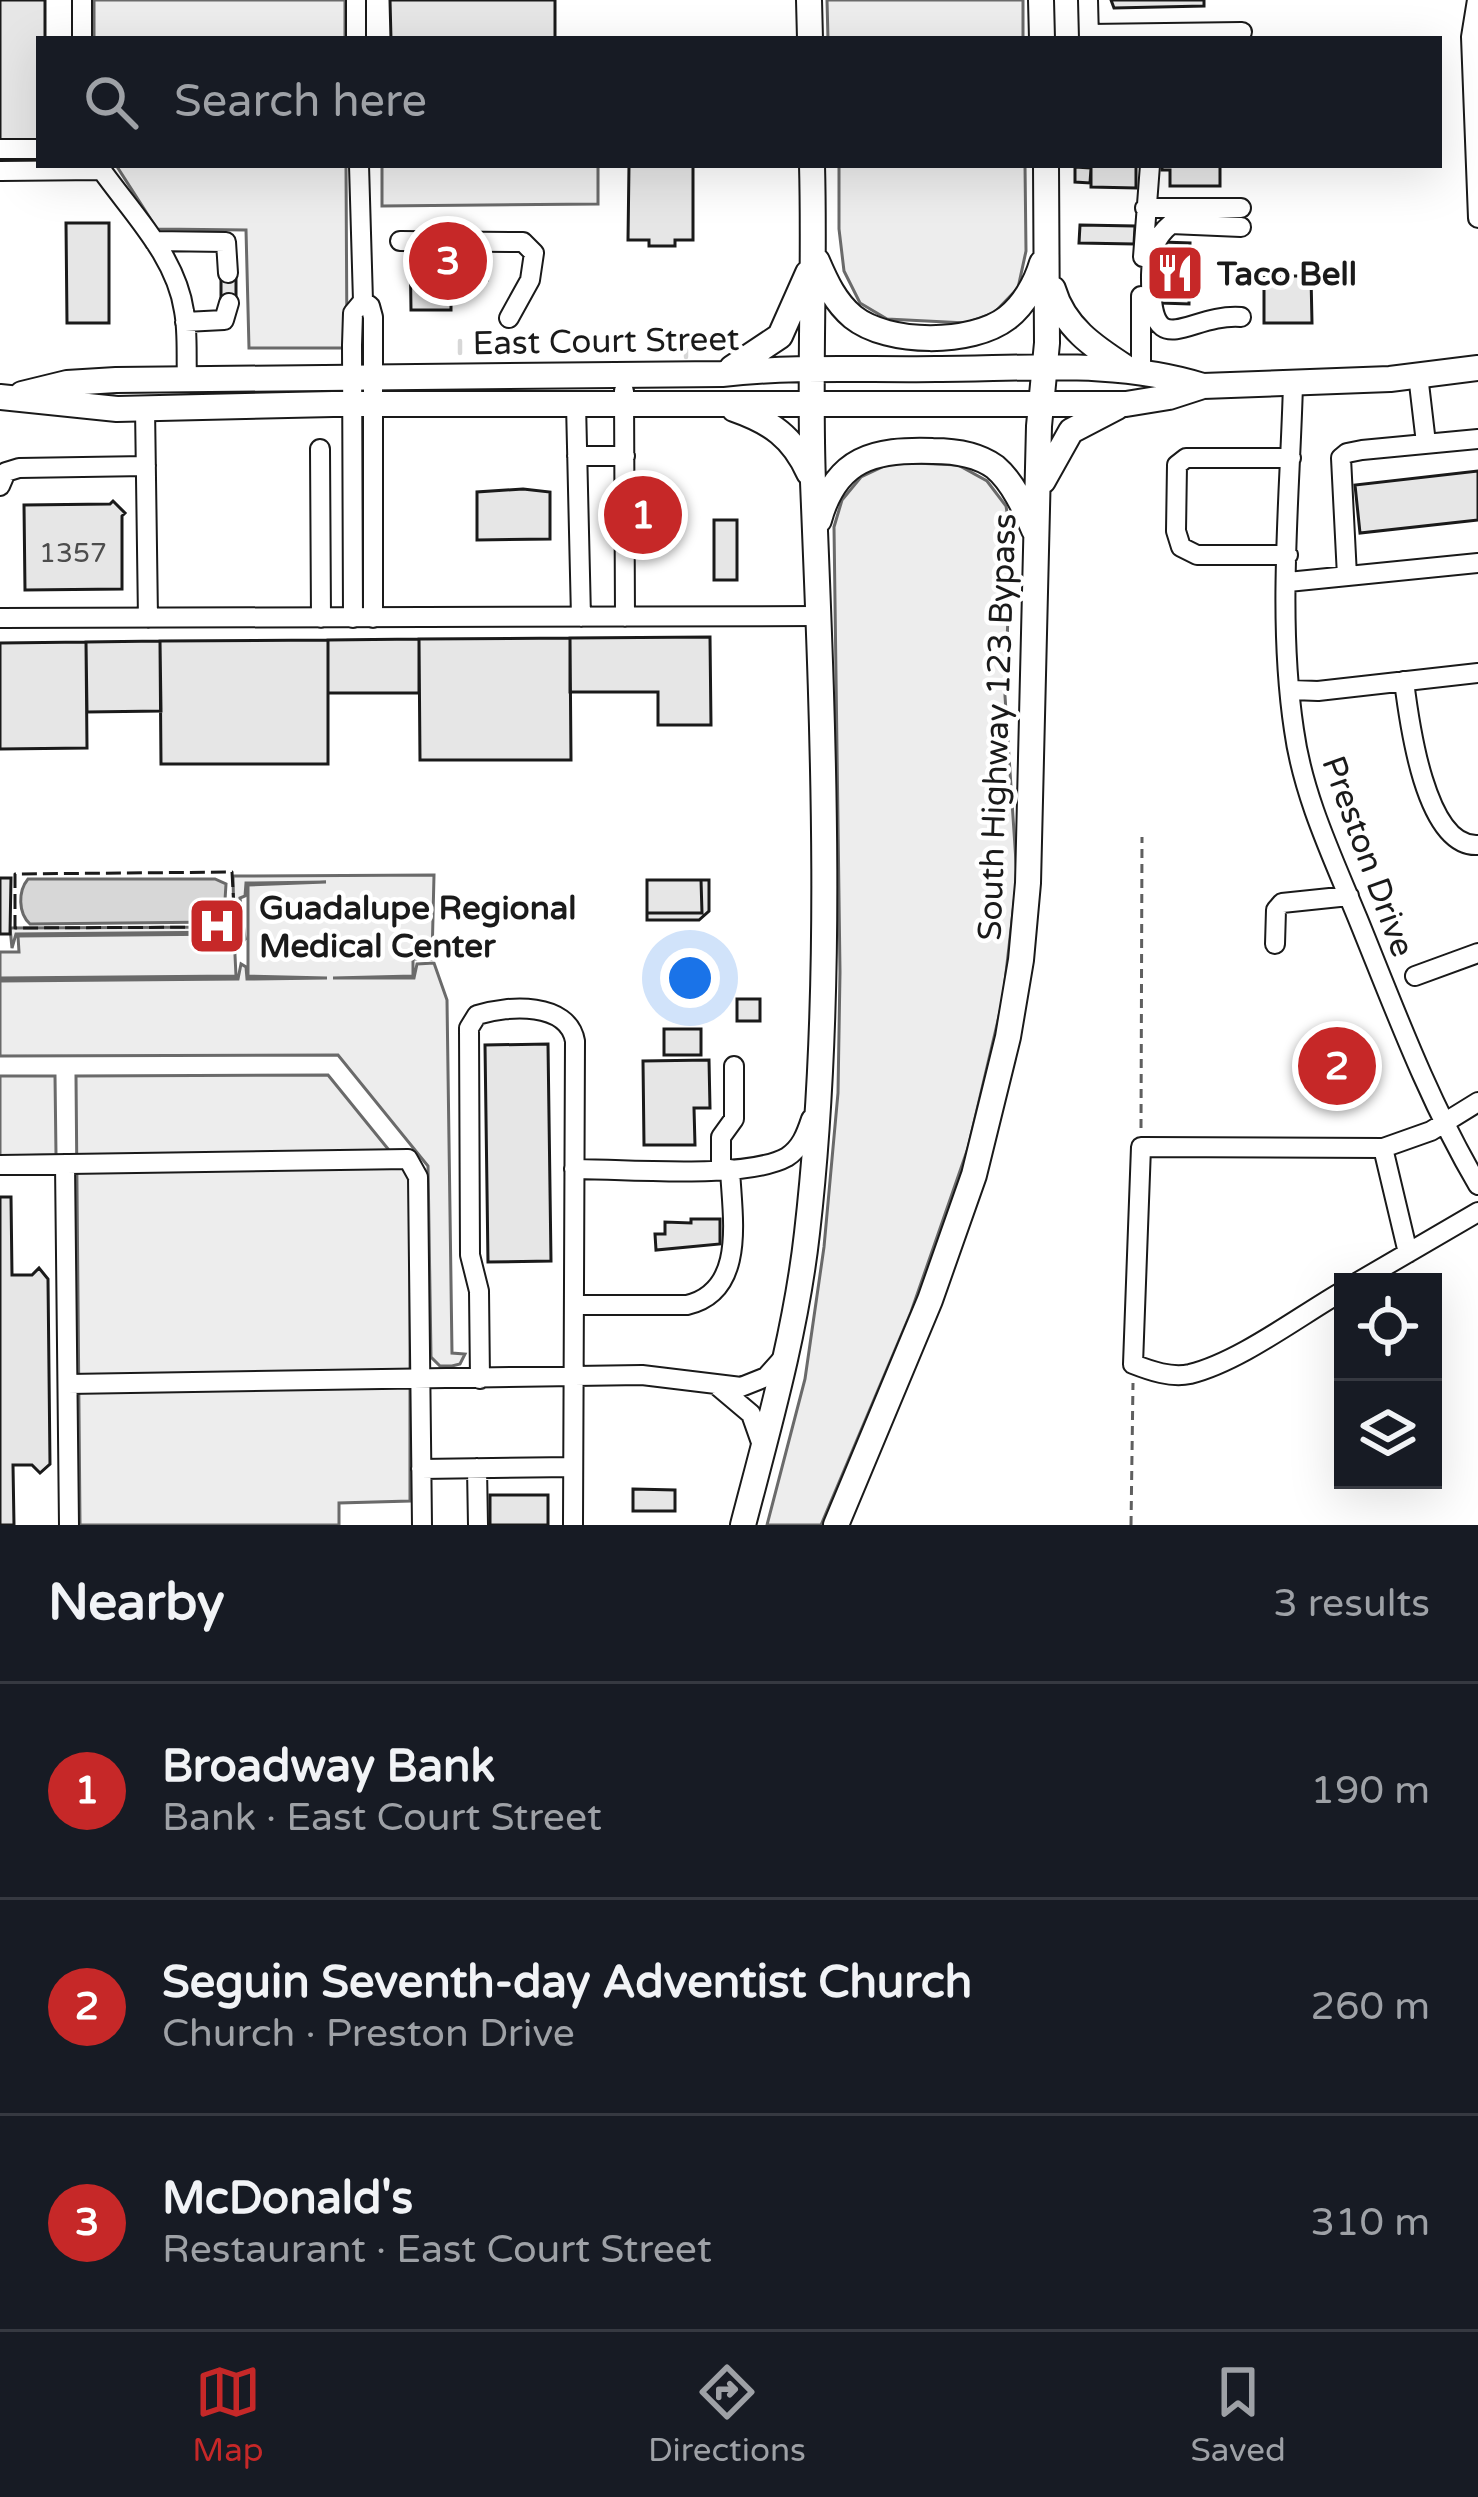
<!DOCTYPE html>
<meta charset="utf-8">
<style>
body{margin:0;font-family:"Varela Round",sans-serif;background:#242831;color:#f1f3f6}
.controls{position:absolute;right:36px;bottom:36px;display:grid;overflow:hidden;border-radius:0px;box-shadow:0 12px 48px #0002}
.controls button{width:108px;height:108px;display:grid;place-items:center;padding:0;border:0;border-bottom:3px solid #363941;background:#171b24;color:#f1f3f6;font:60px sans-serif}
.you{position:absolute;left:690px;top:978px;width:42px;height:42px;margin:-30px;border:9px solid #fff;border-radius:50%;background:#1a73e8;box-shadow:0 0 0 18px #1a73e833}
.badge{display:grid;place-items:center;width:78px;height:78px;border-radius:50%;background:#c62828;color:#fff;font-size:39px;font-weight:700}
.pin{position:absolute;translate:-50% -50%;border:6px solid #fff;box-shadow:0 3px 12px #0006}
.list{margin:0;padding:0;list-style:none}
h2{display:flex;justify-content:space-between;align-items:center;height:156px;margin:0;padding:0 48px;font-size:51px}
h2 small{font-size:39px;font-weight:400;color:#9ea1a6}
.list li{display:grid;grid-template-columns:78px 1fr auto;gap:36px;align-items:center;box-sizing:border-box;height:216px;padding:0 48px;border-top:3px solid #363941}
.list b{display:block;font-size:45px;white-space:nowrap}
.list p{margin:0;font-size:39px;white-space:nowrap;color:#9ea1a6}
.list em{font-size:39px;font-style:normal;color:#9ea1a6}
.icon{flex:none;width:66px;height:66px;fill:none;stroke:currentColor;stroke-width:2;stroke-linecap:round;stroke-linejoin:round}
.map{position:relative;flex:none;width:1478px;height:1525px;overflow:hidden}
.search{position:absolute;background:#171b24;box-shadow:0 12px 48px #0002;left:36px;right:36px;top:36px;height:132px;display:flex;align-items:center;gap:30px;box-sizing:border-box;padding:0 42px;border-radius:0px;color:#9ea1a6;font-size:45px}
.sheet{height:804px;background:#171b24}
nav{display:flex;justify-content:space-around;align-items:center;box-sizing:border-box;height:168px;border-top:3px solid #363941;background:#171b24;font-size:33px;color:#9ea1a6}
nav a{display:grid;justify-items:center;gap:6px}
nav .on{color:#c62828}
.map>svg:first-child{display:block}
</style>
<div class="map">
<svg width="1478" height="1525" viewBox="0 0 1478 1525">
<rect width="100%" height="100%" fill="#fff"/>
<path fill="#ededed" stroke="#6a6a6a" stroke-width="3" d="M94,0H345V39H94Z
M827,0H1023V39H828Z
M116,165H346L347,348H249L246,230L157,229Z
M382,165H598V204L382,206Z
M839,165H1025L1026,251L1018,288L994,313L966,323L887,319L860,303L844,271L839,229Z
M893,462L958,465L987,481L1006,506L1011,536L1005,696L1017,877L1003,999L968,1148L911,1312L821,1525H767L805,1379L824,1247L838,1093L840,972L834,527L842,500L861,477Z
M434,875L432,959H413V976L333,978H414L417,964L434,963L447,1000L452,1353L465,1354L460,1364L452,1366H440L431,1357L428,1166L338,1055L0,1056V981L238,979L241,964L246,967L247,979L327,978L248,976V885L326,882L246,883L245,896L240,898L245,939L240,946L238,932L16,934L12,948L10,928L234,927L233,876Z
M234,934L236,976L0,978V952H19L18,936Z
M328,1075L410,1176V1501L339,1503V1525H80L76,1076Z
M0,1076H55L56,1155L0,1156Z"/>
<path fill="#d7d7d7" stroke="#6a6a6a" stroke-width="3" d="M28,879H215L226,884L224,916L217,922L30,924C18,913 18,891 28,879Z"/>
<g fill="none" stroke-linecap="round" stroke-linejoin="round">
<path stroke="#d7d7d7" stroke-width="4.5" d="M460,341V353
M686,350V357"/>
</g>
<path fill="#e6e6e6" stroke="#1a1a1a" stroke-width="3" d="M0,0H45V39H39V140H0Z
M390,0H555V39H391Z
M1111,0H1204V6L1114,8Z
M629,165H693V240H675V246H649V240H628Z
M1091,165H1136V188L1091,187Z
M1162,165H1220V186H1170V170H1162Z
M1075,167L1091,168L1090,183L1075,182Z
M66,223H109V323H67Z
M1080,225L1135,226L1134,244L1079,243Z
M410,241H487V280H451V310H411Z
M1162,242L1190,243L1189,304L1161,303Z
M221,273H236V303H221Z
M1264,276H1311L1312,323H1264Z
M1478,471V520L1360,533L1355,485Z
M523,489L550,492V539L477,540V492Z
M113,501L125,513L122,516V589L25,590L24,505L110,504Z
M714,520H737V580H714Z
M710,637L711,725H658V692H570V638Z
M570,638L571,760H420L419,639Z
M419,639V693H328V640Z
M328,640V764H161L160,641Z
M160,641L161,711L87,712L86,642Z
M86,642L87,748L0,749V643Z
M0,878H11L10,934H0Z
M647,880H701L702,913H647Z
M701,880H709V911L699,920H647V913H702Z
M737,999H760V1021H737Z
M664,1029H701V1055H664Z
M548,1044L551,1261L488,1262L485,1045Z
M709,1060L710,1108H694L695,1145H644L643,1061Z
M0,1197H11L12,1275H32L39,1268L48,1279L50,1464L40,1473L32,1465H13L14,1525H0Z
M691,1219H720V1244L656,1250L655,1234H665V1222L691,1223Z
M633,1489L675,1490V1511H633Z
M490,1495H548V1525H490Z"/>
<g fill="none" stroke-linecap="round" stroke-linejoin="round">
<g stroke="#1a1a1a" stroke-width="22">
<path id="minor" d="M82,0V39
M356,0V39
M1088,0L1089,39
M1477,0L1471,37L1478,218
M1089,34L1242,32
M0,149H39
M98,165C129,210 176,255 184,311C188,332 186,356 187,377
M359,165L363,301L370,306L373,317V618
M0,171L101,170
M1145,208H1241
M154,241L226,242L228,273
M400,241L523,242L534,253L530,280L509,318
M1143,257L1150,165
M1241,317C1187,313 1150,368 1151,275C1152,252 1152,240 1171,224L1241,227
M185,322L224,320L229,303
M1141,370V296
M1418,375L1426,443
M1293,384C1290,497 1277,617 1294,730C1303,796 1333,858 1358,919C1395,1010 1428,1100 1478,1185
M624,391L625,617
M576,404L581,617
M145,408L148,618
M320,449L321,618
M577,456H625
M0,486L6,472L19,468L146,466
M1288,555H1197L1181,547L1176,531L1177,465L1186,458H1291
M1347,576L1341,458L1347,453L1362,450L1478,439
M1288,582L1478,563
M0,618L818,616
M353,618L352,345L353,313L363,301
M1404,681C1409,721 1425,848 1478,845
M1291,690L1318,691L1478,673
M1275,944L1276,910L1282,903L1349,896
M1415,976L1478,953
M1383,1148L1408,1253
M65,1164L69,1525
M0,1165L408,1159L418,1177L422,1525
M574,1169C625,1169 746,1180 787,1157C801,1148 806,1134 811,1119
M721,1169V1137L734,1119V1066
M1358,1282L1478,1212
M1343,1291C1298,1317 1239,1362 1190,1374C1171,1378 1151,1371 1133,1364L1141,1147L1383,1148L1431,1131L1478,1102
M574,1305H687C747,1291 732,1216 730,1169
M480,1379L479,1291L470,1255L469,1028L477,1015C509,1005 568,1002 575,1041L573,1525
M68,1384L642,1375L741,1387L766,1377L783,1358
M719,1387L751,1414L763,1448
M477,1468L478,1525
M421,1469L573,1467"/>
</g>
<g stroke="#1a1a1a" stroke-width="28">
<path id="major" d="M809,0L810,39
M1041,0L1042,39
M817,261C826,282 835,302 853,317C888,345 972,345 1007,318C1024,305 1036,283 1042,263
M1053,289C1064,327 1094,347 1125,367
M732,368L780,336L808,273
M22,394L67,383L116,380L722,374C794,366 864,370 936,369C1025,369 1117,359 1203,386
M0,397L117,409L333,404H1126L1169,397L1203,386L1390,379L1478,368
M734,409C771,422 793,437 809,473
M1043,481L1071,431L1117,407
M819,520C836,458 874,449 933,451C954,451 977,454 995,467C1013,482 1025,509 1034,530
M743,1525C768,1429 796,1332 807,1233C835,991 823,726 813,482C809,377 815,271 812,165
M836,1525L930,1300L974,1175L1008,1037L1021,960L1028,883L1039,426L1047,343L1046,165"/>
</g>
<path stroke="#5f5f5f" stroke-width="3" stroke-dasharray="9 6" stroke-linecap="butt" d="M1141,1128L1142,837
M1131,1525L1133,1383"/>
<use href="#minor" stroke="#fff" stroke-width="18"/>
<use href="#major" stroke="#fff" stroke-width="24"/>
<path stroke="#1a1a1a" stroke-width="3" stroke-dasharray="15 6" stroke-linecap="butt" d="M232,872L235,927L15,928V874Z"/>
</g>
<defs>
<g id="restaurant-square" transform="scale(3)"><rect x="-9" y="-9" width="18" height="18" rx="4" fill="#c62828" stroke="#fff"/><path d="M-5-6h1v4h1v-4h1v4h1v-4h1v5L-1.5 .5V6h-2V.5L-5-1ZM5-6V6H3V1.5H1.5Q1.5-4 5-6Z" fill="#fff"/></g>
<g id="hospital-square" transform="scale(3)"><rect x="-9" y="-9" width="18" height="18" rx="4" fill="#c62828" stroke="#fff"/><path d="M-5-5h3v3.5h4V-5h3V5h-3V1.5h-4V5h-3Z" fill="#fff"/></g>
</defs>
<g fill-rule="evenodd">
<use href="#restaurant-square" x="1175" y="273"/>
<use href="#hospital-square" x="217" y="926"/>
</g>
<g text-anchor="middle" stroke-width="9" stroke-linejoin="round" paint-order="stroke">
<g font-size="27" fill="#4d4d4d">
<text x="73" y="562">1357</text>
</g>
<g font-size="33" font-weight="bold" fill="#1a1a1a" stroke="#fff" text-anchor="start">
<text x="1217" y="285">Taco Bell</text>
<text x="259" y="919">Guadalupe Regional<tspan x="259" dy="38">Medical Center</tspan></text>
</g>
<g font-size="33" fill="#1a1a1a" stroke="#fff">
<text transform="translate(606 340) rotate(-1)" y="12">East Court Street</text>
<text transform="translate(996 727) rotate(-88)" y="12">South Highway 123 Bypass</text>
<text transform="translate(1369 856) rotate(70)" y="12">Preston Drive</text>
</g>
</g>
</svg>
<div class="controls">
<button><svg class="icon" aria-label="locate" viewBox="0 0 24 24"><circle cx="12" cy="12" r="6"/><path d="M12 2v4M12 18v4M2 12h4M18 12h4"/></svg></button>
<button><svg class="icon" aria-label="layers" viewBox="0 0 24 24"><path d="M12 4l9 5-9 5-9-5zM3 14l9 5 9-5"/></svg></button>
</div>
<div class="you"></div>
<div class="pin badge" style="left:643px;top:515px">1</div>
<div class="pin badge" style="left:1337px;top:1066px">2</div>
<div class="pin badge" style="left:448px;top:261px">3</div>
<div class="search"><svg class="icon" aria-label="search" viewBox="0 0 24 24"><circle cx="10" cy="10" r="6"/><path d="M15 15l6 6"/></svg>Search here</div>
</div>
<section class="sheet">
<h2>Nearby<small>3 results</small></h2>
<ul class="list">
<li><span class="badge">1</span><div><b>Broadway Bank</b><p>Bank · East Court Street</p></div><em>190 m</em></li>
<li><span class="badge">2</span><div><b>Seguin Seventh-day Adventist Church</b><p>Church · Preston Drive</p></div><em>260 m</em></li>
<li><span class="badge">3</span><div><b>McDonald's</b><p>Restaurant · East Court Street</p></div><em>310 m</em></li>
</ul>
</section>
<nav>
<a class="on"><svg class="icon" aria-label="map" viewBox="0 0 24 24"><path d="M3 6l6-2 6 2 6-2v14l-6 2-6-2-6 2zM9 4v14M15 6v14"/></svg>Map</a>
<a><svg class="icon" aria-label="directions" viewBox="0 0 24 24"><path d="M12 3l9 9-9 9-9-9zM9 14v-3h6M13 9l2 2-2 2"/></svg>Directions</a>
<a><svg class="icon" aria-label="saved" viewBox="0 0 24 24"><path d="M7 4h10v16l-5-4-5 4z"/></svg>Saved</a>
</nav>
